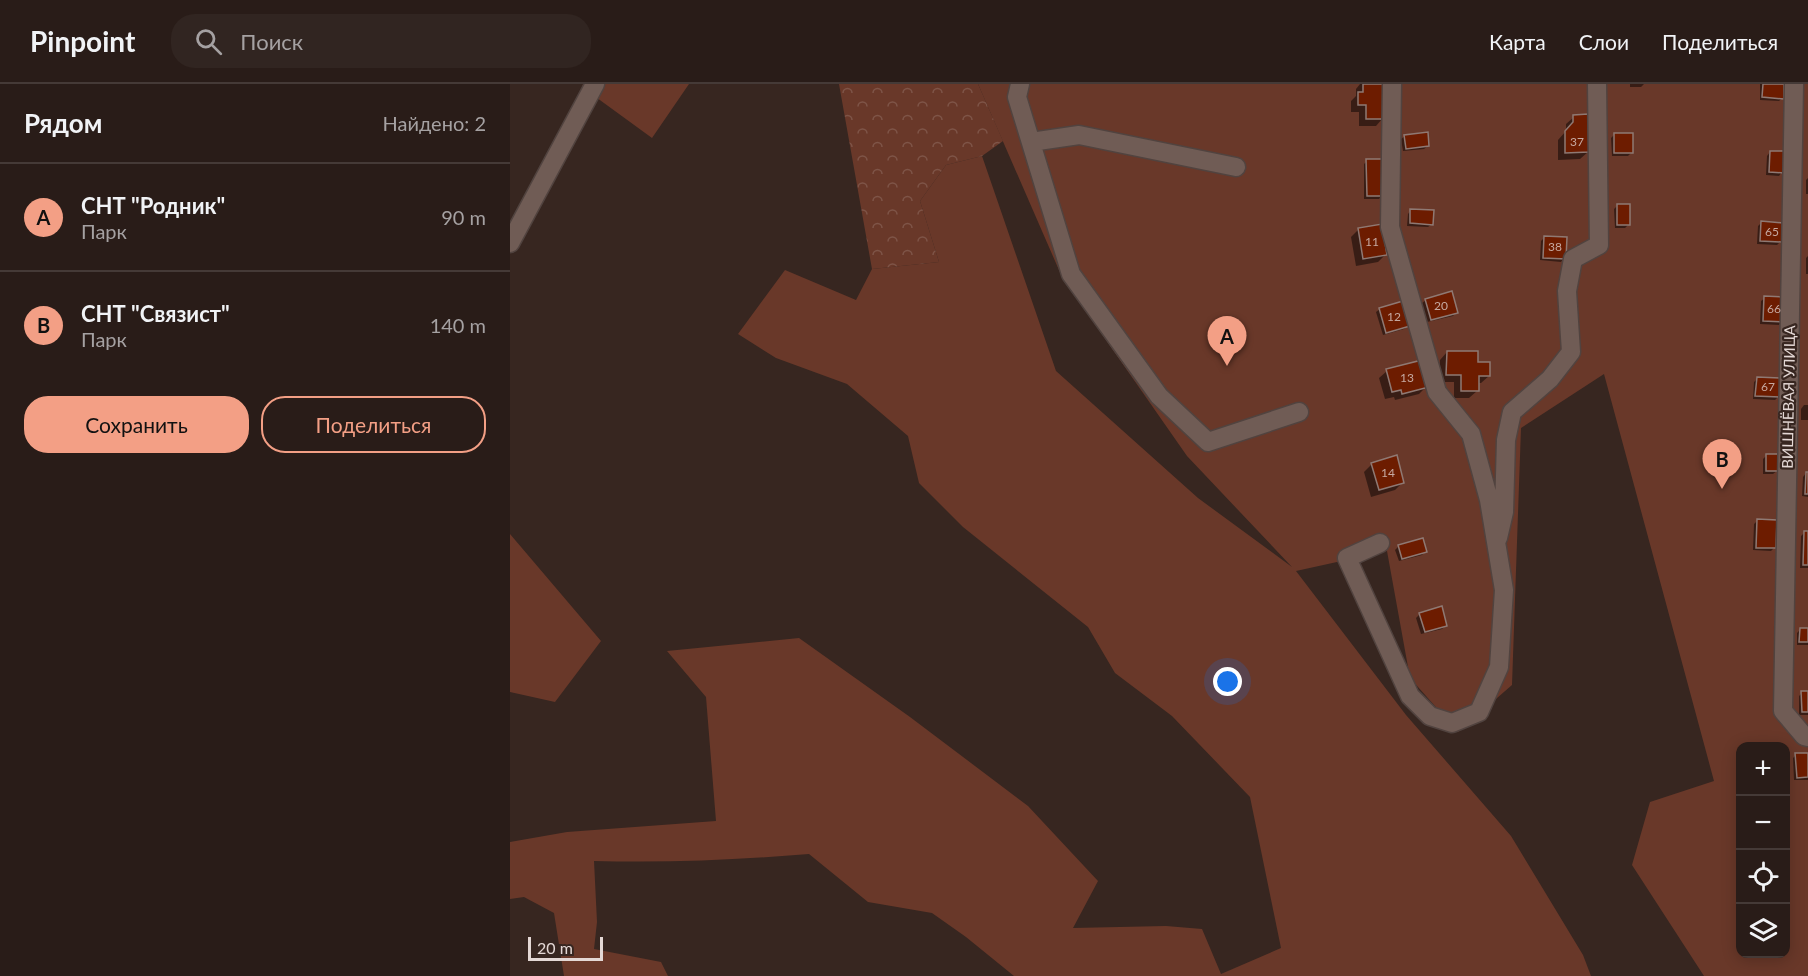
<!DOCTYPE html>
<html lang="ru">
<meta charset="utf-8">
<style>
body{margin:0;font-family:Lato,sans-serif;background:#312521;color:#f1f3f6}
.controls{position:absolute;right:18px;bottom:18px;display:grid;overflow:hidden;border-radius:12px;box-shadow:0 3px 15px #0003}
.controls button{width:54px;height:54px;display:grid;place-items:center;padding:0;border:0;border-bottom:2px solid #453a37;background:#291c18;color:#f1f3f6;font:30px sans-serif}
.scale{position:absolute;left:18px;bottom:15px;width:75px;box-sizing:border-box;padding-left:6px;border:3px solid #e4d8d5;border-top:0;font-size:16px;line-height:21px;white-space:nowrap;color:#e4d8d5;-webkit-text-stroke:4px #372620;paint-order:stroke}
.you{position:absolute;left:718px;top:598px;width:21px;height:21px;margin:-15px;border:4px solid #fff;border-radius:50%;background:#1a73e8;box-shadow:0 0 0 9px #1a73e833}
.badge{display:grid;place-items:center;width:39px;height:39px;border-radius:50%;background:#f39f85;color:#111;font-size:20px;font-weight:700}
.pin{position:absolute;translate:-50% -50px;filter:drop-shadow(0 2px 3px #0008)}
.pin::after{content:'';position:absolute;top:32px;width:21px;height:18px;background:inherit;clip-path:polygon(0 0,100% 0,50% 100%)}
.list{margin:0;padding:0;list-style:none}
h2{display:flex;justify-content:space-between;align-items:center;height:78px;margin:0;padding:0 24px;font-size:26px}
h2 small{font-size:20px;font-weight:400;color:#a5a1a2}
.list li{display:grid;grid-template-columns:39px 1fr auto;gap:18px;align-items:center;box-sizing:border-box;height:108px;padding:0 24px;border-top:2px solid #453a37}
.list b{display:block;font-size:22px;white-space:nowrap}
.list p{margin:0;font-size:20px;white-space:nowrap;color:#a5a1a2}
.list em{font-size:20px;font-style:normal;color:#a5a1a2}
.actions{display:flex;gap:12px;padding:18px 24px}
.actions a{flex:1;padding:14px 0;border:2px solid #f39f85;border-radius:24px;text-align:center;font-size:21px;color:#f39f85}
.actions .main{background:#f39f85;color:#111}
.icon{flex:none;width:33px;height:33px;fill:none;stroke:currentColor;stroke-width:2;stroke-linecap:round;stroke-linejoin:round}
.map{position:relative;flex:none;width:1298px;height:892px;overflow:hidden}
header{display:flex;align-items:center;gap:36px;box-sizing:border-box;height:84px;padding:0 30px;background:#291c18;border-bottom:2px solid #453a37}
header strong{font-size:28px}
nav{display:flex;gap:33px;margin-inline-start:auto;font-size:21px}
.search{width:420px;height:54px;background:#312521;display:flex;align-items:center;gap:15px;box-sizing:border-box;padding:0 21px;border-radius:24px;color:#a5a1a2;font-size:22px}
main{display:flex}
aside{flex:1;background:#291c18}
.map>svg:first-child{display:block}
</style>
<header>
<strong>Pinpoint</strong>
<div class="search"><svg class="icon" aria-label="search" viewBox="0 0 24 24"><circle cx="10" cy="10" r="6"/><path d="M15 15l6 6"/></svg>Поиск</div>
<nav><a>Карта</a><a>Слои</a><a>Поделиться</a></nav>
</header>
<main>
<aside>
<h2>Рядом<small>Найдено: 2</small></h2>
<ul class="list">
<li><span class="badge">A</span><div><b>СНТ &quot;Родник&quot;</b><p>Парк</p></div><em>90 m</em></li>
<li><span class="badge">B</span><div><b>СНТ &quot;Связист&quot;</b><p>Парк</p></div><em>140 m</em></li>
</ul>
<div class="actions"><a class="main">Сохранить</a><a>Поделиться</a></div>
</aside>
<div class="map">
<svg width="1298" height="892" viewBox="0 0 1298 892">
<defs>
<pattern id="forest-crowns" width="20" height="18" patternUnits="userSpaceOnUse" patternTransform="scale(1.5)"><rect width="20" height="18" fill="#693829"/><path d="M2 6a3 3 0 1 1 6 0M12 15a3 3 0 1 1 6 0" fill="none" stroke="#7e5447"/></pattern>
</defs>
<rect width="100%" height="100%" fill="#372620"/>
<path fill="#693829" fill-rule="evenodd" d="M73,0H179L142,54L72,3Z
M468,0H1298V892H1194L1122,781L1140,718L1204,697L1094,290L1011,344L1002,601L948,648L900,594L877,467L786,487L896,631L1001,752L1073,871L1081,892H504L456,853L422,829L358,818L299,770C227,776 156,779 84,777L87,838L84,865L151,878L158,892H54L44,829L14,813L0,815V758L57,748L206,737L196,613L157,567L289,554L400,633L518,722L588,797L563,844L656,842L692,845L711,890L771,864L740,713L662,632L605,589L578,543L453,443L409,399L398,352L337,300L266,274L228,250L275,186L346,216L362,185L429,178L410,117L436,81L472,72L546,287L688,414L782,483L677,372L552,193ZM1230,662H1276V870H1230Z
M0,450L91,557L45,618L0,608Z"/>
<path fill="url(#forest-crowns)" d="M329,0H468L493,57L472,72L436,81L410,117L429,178L362,185Z"/>
<path fill="#0007" d="M850,0H873V34L866,42H849V28H841V17L846,12V5Z
M1120,0H1134L1131,3H1120Z
M1250,0H1273L1272,14L1269,17L1250,16Z
M1064,33L1078,68L1070,75L1048,76V56L1056,47V40Z
M1105,50L1122,68L1118,72H1102L1101,54Z
M895,52L918,62L914,65L893,67L891,55Z
M1260,68L1272,88L1269,92L1256,91L1257,72Z
M857,77L872,111L869,115H854V80Z
M1298,94V110H1296V96Z
M1107,122L1118,141L1115,144H1105L1104,125Z
M901,126L922,140L918,143L897,142L898,130Z
M1251,139L1271,157L1267,161L1247,160L1248,142Z
M849,145L875,171L868,178L846,182L841,153Z
M1035,153L1054,174L1051,178L1030,176L1031,157Z
M1298,172V190H1296V174Z
M1255,214L1272,237L1269,241L1250,240L1251,217Z
M916,216L946,228L943,232L917,238L912,219Z
M870,225L898,242L894,245L873,251L866,228Z
M937,268L967,280L979,292L971,299H967V307L959,314H944V298H929L930,276Z
M877,287L917,302L909,310L885,316L884,313L875,315L869,294Z
M1247,295L1268,313L1265,316L1243,315L1244,298Z
M1294,321H1298V336H1291V325Z
M1257,371L1267,387L1263,390H1253V375Z
M862,380L892,399L885,406L861,413L854,388Z
M1296,389H1298V413L1292,412L1293,393Z
M1247,437L1265,463L1261,467L1243,466L1244,440Z
M1294,449H1298V484H1290L1291,452Z
M889,462L915,467L912,471L889,477L885,466Z
M910,530L936,541L932,545L911,550L906,534Z
M1291,545H1298V561H1287V549Z
M1292,609H1298V631H1289V612Z
M1298,670V696H1284L1283,674L1286,671Z"/>
<path fill="#6d1c00" stroke="#8f7973" stroke-width="1.5" d="M853,0H875V35H856V21H848V8H853Z
M1253,0H1274V15L1252,13Z
M1078,30L1079,68L1055,69V47L1063,38V31Z
M918,48L919,62L896,65L894,51Z
M1104,49H1123V69H1104Z
M1260,67H1275L1274,89L1259,88Z
M856,75H873L874,112H857Z
M1107,120H1120V141H1107Z
M900,125L924,126L923,141L900,139Z
M1251,137L1273,139L1272,158L1250,157Z
M872,140L877,171L853,175L848,144Z
M1034,152L1057,153L1056,175L1033,174Z
M942,207L948,229L921,236L915,215Z
M1254,212L1275,213L1274,238L1253,237Z
M893,217L900,242L876,249L869,224Z
M937,267H968V278H980V292H969V307H951V291H936Z
M912,276L919,303L892,310L891,306L882,308L876,285Z
M1247,293L1271,294L1270,313L1245,312Z
M1256,370H1269L1268,387H1256Z
M887,371L894,399L869,406L861,379Z
M1296,388H1298V410H1295Z
M1247,435L1267,436L1266,464H1246Z
M1294,447H1298V481H1293Z
M913,454L917,468L892,475L888,461Z
M932,522L937,542L915,548L909,529Z
M1290,544H1298V558H1289Z
M1291,607H1298V628H1292Z
M1285,669H1298V693L1287,694Z"/>
<g fill="none" stroke-linecap="round" stroke-linejoin="round">
<g stroke="#51433f" stroke-width="21">
<path id="minor" d="M510,0L507,13L561,190L649,312L698,358L789,328
M1284,0L1273,627L1294,652L1298,653
M521,58L569,51L726,83
M0,159L85,0
M988,454L994,428L996,356L1002,328L1040,295L1061,268L1057,207L1063,175L1089,161L1087,0
M870,459L837,474L900,612L920,632L942,639L969,628L989,583L994,506L979,416L961,350L927,308L880,143L882,0"/>
</g>
<use href="#minor" stroke="#705c55" stroke-width="18"/>
</g>
<g text-anchor="middle" stroke-width="4.5" stroke-linejoin="round" paint-order="stroke">
<g font-size="12" fill="#c6a9a0">
<text x="1067" y="62">37</text>
<text x="1262" y="152">65</text>
<text x="862" y="162">11</text>
<text x="1045" y="167">38</text>
<text x="931" y="226">20</text>
<text x="1264" y="229">66</text>
<text x="884" y="237">12</text>
<text x="897" y="298">13</text>
<text x="1258" y="307">67</text>
<text x="878" y="393">14</text>
</g>
<g font-size="15" fill="#e4d8d5" stroke="#372620">
<text transform="translate(1279 313) rotate(-89)" y="5">ВИШНЁВАЯ УЛИЦА</text>
</g>
</g>
</svg>
<div class="controls">
<button>+</button>
<button>−</button>
<button><svg class="icon" aria-label="locate" viewBox="0 0 24 24"><circle cx="12" cy="12" r="6"/><path d="M12 2v4M12 18v4M2 12h4M18 12h4"/></svg></button>
<button><svg class="icon" aria-label="layers" viewBox="0 0 24 24"><path d="M12 4l9 5-9 5-9-5zM3 14l9 5 9-5"/></svg></button>
</div>
<div class="scale">20 m</div>
<div class="you"></div>
<div class="pin badge" style="left:717px;top:282px">A</div>
<div class="pin badge" style="left:1212px;top:405px">B</div>
</div>
</main>
